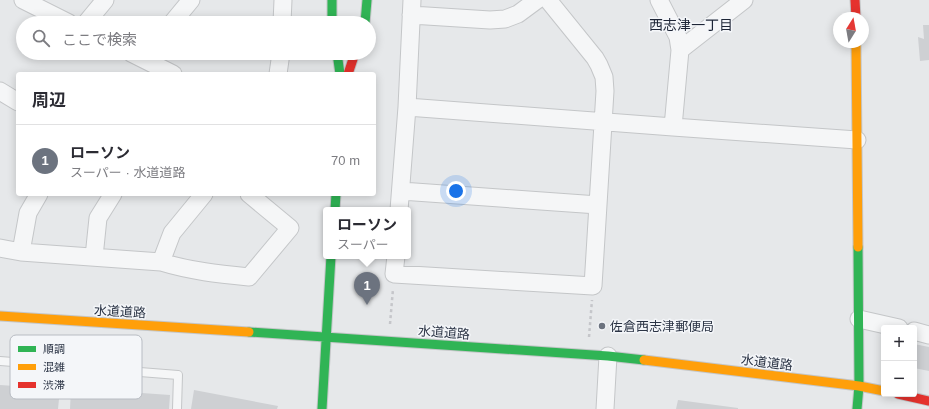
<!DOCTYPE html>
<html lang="ja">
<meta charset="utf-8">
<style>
body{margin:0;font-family:Helvetica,"Noto Sans JP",sans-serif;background:#f7f7f7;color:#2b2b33}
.controls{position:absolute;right:12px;bottom:12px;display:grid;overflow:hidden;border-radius:4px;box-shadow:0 2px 10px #0003}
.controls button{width:36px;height:36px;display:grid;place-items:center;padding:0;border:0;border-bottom:1px solid #e1e1e2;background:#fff;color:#2b2b33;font:20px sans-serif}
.compass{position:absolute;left:833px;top:12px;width:36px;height:36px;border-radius:50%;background:#fff;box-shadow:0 2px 10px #0003;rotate:11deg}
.you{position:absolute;left:456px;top:191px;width:14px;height:14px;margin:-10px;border:3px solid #fff;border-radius:50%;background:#1a73e8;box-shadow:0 0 0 6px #1a73e833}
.badge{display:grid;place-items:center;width:26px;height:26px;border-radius:50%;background:#6c737f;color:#fff;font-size:13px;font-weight:700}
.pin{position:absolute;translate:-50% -33px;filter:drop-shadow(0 1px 2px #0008)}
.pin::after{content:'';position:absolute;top:21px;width:14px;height:12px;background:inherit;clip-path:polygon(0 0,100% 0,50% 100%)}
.popup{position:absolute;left:323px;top:207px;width:88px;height:52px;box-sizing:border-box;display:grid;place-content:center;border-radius:4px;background:#fff;filter:drop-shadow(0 1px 3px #0005);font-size:13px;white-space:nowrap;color:#7c7c81}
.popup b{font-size:15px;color:#2b2b33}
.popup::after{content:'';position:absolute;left:50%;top:100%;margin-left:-8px;border:8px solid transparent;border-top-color:#fff}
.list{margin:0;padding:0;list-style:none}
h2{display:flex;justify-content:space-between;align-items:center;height:52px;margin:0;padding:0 16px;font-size:17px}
h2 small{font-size:13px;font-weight:400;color:#7c7c81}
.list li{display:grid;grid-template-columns:26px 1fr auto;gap:12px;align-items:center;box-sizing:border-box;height:72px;padding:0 16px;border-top:1px solid #e1e1e2}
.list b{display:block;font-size:15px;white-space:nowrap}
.list p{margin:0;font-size:13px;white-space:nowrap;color:#7c7c81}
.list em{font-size:13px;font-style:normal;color:#7c7c81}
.icon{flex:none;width:22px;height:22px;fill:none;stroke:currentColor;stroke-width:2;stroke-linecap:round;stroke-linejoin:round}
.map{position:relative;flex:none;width:929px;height:409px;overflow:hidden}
.search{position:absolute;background:#fff;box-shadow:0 2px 10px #0003;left:16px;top:16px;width:360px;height:44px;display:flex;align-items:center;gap:10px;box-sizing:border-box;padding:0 14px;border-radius:22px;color:#7c7c81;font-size:15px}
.panel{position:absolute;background:#fff;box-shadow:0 2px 10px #0003;left:16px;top:72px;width:360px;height:124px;border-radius:4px}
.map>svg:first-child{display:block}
</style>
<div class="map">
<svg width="929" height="409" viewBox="0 0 929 409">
<rect width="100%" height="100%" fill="#e6e8ea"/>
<path fill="#ced0d3" d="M923,25H929V60L920,61L918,37L924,39Z
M914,344L929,347V371L914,368Z
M0,385L60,389L58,409H0Z
M71,388L170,395L169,409H70Z
M194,390L278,406L277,409H191Z
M678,400L738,408V409H676Z"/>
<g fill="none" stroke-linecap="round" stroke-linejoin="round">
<g stroke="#c4c6c8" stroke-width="10">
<path id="lane" d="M0,361L178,375L177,409"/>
</g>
<g stroke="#c4c6c8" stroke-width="19">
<path id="street" d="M23,0L69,23
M659,0L678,37L680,50L673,127
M411,15L490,20L505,19L518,14L537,0
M86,23L105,0
M172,23L191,0
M282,23L283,0
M680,50L744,0
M131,53L173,74
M278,74L281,53
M0,91L18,102
M407,107L673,127L857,140
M401,191L598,205
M399,210L407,107L412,0
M0,248L21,252L161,262C190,271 219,274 249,277L290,228L249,194
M21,252L28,213L39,194
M396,256L394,274L593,286L605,91L604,77L599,65L595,58L548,0
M94,257L98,218L113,194
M161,262L172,233L204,194
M859,319L899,328
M914,331L929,335
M605,409L608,356"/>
</g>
<g stroke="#c4c6c8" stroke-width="11">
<path id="fast" d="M332,0V23
M365,23L367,0
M337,53L340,74
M335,210L336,194
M249,332L608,356L644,360
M322,409L331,256
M857,409L859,386L858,247"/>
</g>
<g stroke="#c4c6c8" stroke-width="11">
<path id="slow" d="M856,42L858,247
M0,316L249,332
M644,360L859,386L884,391"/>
</g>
<g stroke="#c4c6c8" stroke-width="11">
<path id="jam" d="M855,0L856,18
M348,74L355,53
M898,394L929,401"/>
</g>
<path stroke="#c5c6ca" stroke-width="2.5" stroke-dasharray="3 3" stroke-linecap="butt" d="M390,324L393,289
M589,337L592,300"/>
<use href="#lane" stroke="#f5f6f7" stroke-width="8"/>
<use href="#street" stroke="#f5f6f7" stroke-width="17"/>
<use href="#fast" stroke="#30b455" stroke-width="9"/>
<use href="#slow" stroke="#ff9f0a" stroke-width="9"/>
<use href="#jam" stroke="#e5322d" stroke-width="9"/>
</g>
<circle fill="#6c737f" stroke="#f4f6f9" stroke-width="1.5" cx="602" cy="326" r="4"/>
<g text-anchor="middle" stroke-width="3" stroke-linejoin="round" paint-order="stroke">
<g font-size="13" fill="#2b3445" stroke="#f4f6f9">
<text transform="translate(120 311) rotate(3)" y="5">水道道路</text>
<text transform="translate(444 332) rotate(4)" y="5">水道道路</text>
<text transform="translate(767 362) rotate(7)" y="5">水道道路</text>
</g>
<g font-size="13" fill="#2b3445" stroke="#f4f6f9" text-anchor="start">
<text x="610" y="331">佐倉西志津郵便局</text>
</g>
<g font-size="14" fill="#1d2536" stroke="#f4f6f9">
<text x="691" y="30">西志津一丁目</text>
</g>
</g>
<rect x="10" y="335" width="132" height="64" rx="6" fill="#f4f6f9" stroke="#b8bcc3" stroke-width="1"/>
<rect x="18" y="346" width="18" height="6" fill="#30b455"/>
<rect x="18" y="364" width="18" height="6" fill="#ff9f0a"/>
<rect x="18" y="382" width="18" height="6" fill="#e5322d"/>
<g font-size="11" fill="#2b3445">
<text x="43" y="353">順調</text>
<text x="43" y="371">混雑</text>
<text x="43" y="389">渋滞</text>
</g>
</svg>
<div class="controls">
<button>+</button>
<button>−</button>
</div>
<svg class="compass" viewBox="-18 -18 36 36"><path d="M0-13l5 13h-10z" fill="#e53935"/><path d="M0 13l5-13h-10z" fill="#7c7c81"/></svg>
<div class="you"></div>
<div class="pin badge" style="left:367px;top:305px">1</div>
<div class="popup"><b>ローソン</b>スーパー</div>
<div class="search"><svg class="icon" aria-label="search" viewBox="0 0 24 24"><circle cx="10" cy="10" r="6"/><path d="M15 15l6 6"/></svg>ここで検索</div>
<section class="panel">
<h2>周辺<small></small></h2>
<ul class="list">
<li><span class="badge">1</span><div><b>ローソン</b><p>スーパー · 水道道路</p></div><em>70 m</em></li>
</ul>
</section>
</div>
